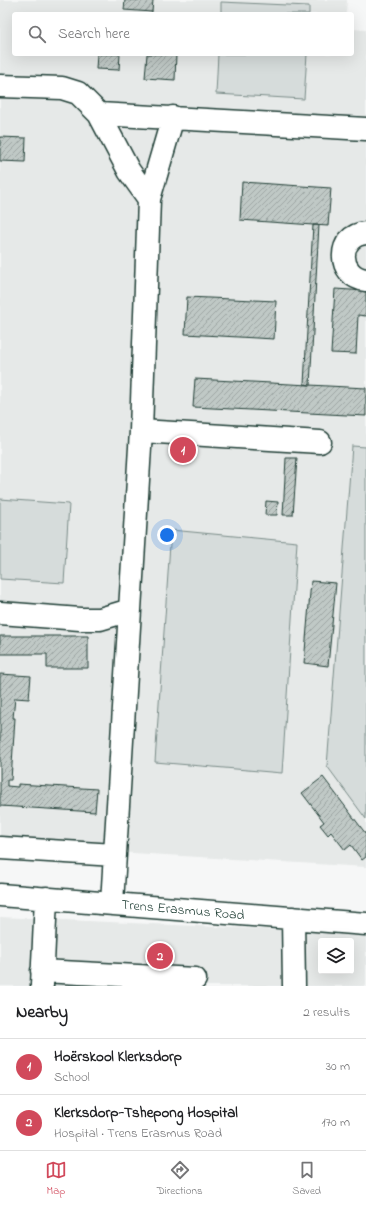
<!DOCTYPE html>
<meta charset="utf-8">
<style>
body{margin:0;font-family:"Indie Flower",sans-serif;background:#f6f6f6;color:#202124}
.controls{position:absolute;right:12px;bottom:12px;display:grid;overflow:hidden;border-radius:4px;box-shadow:0 4px 16px #0002}
.controls button{width:36px;height:36px;display:grid;place-items:center;padding:0;border:0;border-bottom:1px solid #e0e0e0;background:#fff;color:#202124;font:20px sans-serif}
.you{position:absolute;left:167px;top:535px;width:14px;height:14px;margin:-10px;border:3px solid #fff;border-radius:50%;background:#1a73e8;box-shadow:0 0 0 6px #1a73e833}
.badge{display:grid;place-items:center;width:26px;height:26px;border-radius:50%;background:#d1495b;color:#fff;font-size:13px;font-weight:700}
.pin{position:absolute;translate:-50% -50%;border:2px solid #fff;box-shadow:0 1px 4px #0006}
.list{margin:0;padding:0;list-style:none}
h2{display:flex;justify-content:space-between;align-items:center;height:52px;margin:0;padding:0 16px;font-size:17px}
h2 small{font-size:13px;font-weight:400;color:#757577}
.list li{display:grid;grid-template-columns:26px 1fr auto;gap:12px;align-items:center;box-sizing:border-box;height:56px;padding:0 16px;border-top:1px solid #e0e0e0}
.list b{display:block;font-size:15px;white-space:nowrap}
.list p{margin:0;font-size:13px;white-space:nowrap;color:#757577}
.list em{font-size:13px;font-style:normal;color:#757577}
.icon{flex:none;width:22px;height:22px;fill:none;stroke:currentColor;stroke-width:2;stroke-linecap:round;stroke-linejoin:round}
.map{position:relative;flex:none;width:366px;height:986px;overflow:hidden}
.search{position:absolute;background:#fff;box-shadow:0 4px 16px #0002;left:12px;right:12px;top:12px;height:44px;display:flex;align-items:center;gap:10px;box-sizing:border-box;padding:0 14px;border-radius:4px;color:#757577;font-size:15px}
.sheet{height:164px;background:#fff}
nav{display:flex;justify-content:space-around;align-items:center;box-sizing:border-box;height:56px;border-top:1px solid #e0e0e0;background:#fff;font-size:11px;color:#757577}
nav a{display:grid;justify-items:center;gap:2px}
nav .on{color:#d1495b}
.map>svg:first-child{display:block}
</style>
<div class="map">
<svg width="366" height="986" viewBox="0 0 366 986">
<defs>
<pattern id="building-hatch" width="6" height="6" patternUnits="userSpaceOnUse"><rect width="6" height="6" fill="#c0c9c6"/><path d="M-1 1l2-2M0 6l6-6M5 7l2-2" fill="none" stroke="#9ba4a2"/></pattern>
</defs>
<rect width="100%" height="100%" fill="#f6f7f7"/>
<filter id="ink" filterUnits="userSpaceOnUse"><feTurbulence type="fractalNoise" baseFrequency=".025" numOctaves="2"/><feDisplacementMap in="SourceGraphic" scale="8" xChannelSelector="R" yChannelSelector="G"/><feConvolveMatrix kernelMatrix="1 2 1 2 8 2 1 2 1" color-interpolation-filters="sRGB"/></filter>
<g filter="url(#ink)">
<path fill="#e6e9e8" fill-rule="evenodd" d="M0,0H347L346,14H14V54H352V29L366,30V867L0,845Z
M0,917L366,934V986H0ZM321,941H351V971H321Z"/>
<path fill="#d6dcdb" stroke="#7a8c88" d="M221,2L309,6V14H221Z
M218,54H307L304,99L216,94Z
M352,446L366,447V819L327,766Z
M0,499L69,504L64,583L0,579Z
M171,530L297,542L282,773L155,762Z"/>
<path fill="url(#building-hatch)" stroke="#1f3d34" d="M125,0H153L152,12L124,10Z
M97,54H120L119,70L96,69Z
M147,54H176L175,80L145,78Z
M0,137L26,138L25,162L0,161Z
M242,182L331,188L328,226L240,220Z
M313,225H319L310,385L304,384Z
M335,289L366,291V316L358,315L356,354L331,353Z
M187,297L276,301L274,339L185,334Z
M195,379L366,388V416L193,407Z
M286,458H297L293,515H283Z
M266,501L278,502L277,515H265Z
M311,581L336,583L328,666L304,663Z
M0,636H88V668H47V654H0Z
M0,674L31,676L29,699L15,698L13,718H15L11,780H7V786L18,787V784L97,789L95,812L0,806Z
M323,777L366,834V857L362,860L351,845L345,850L331,832L328,835L320,825L324,822L302,793Z"/>
<g fill="none" stroke-linecap="round" stroke-linejoin="round">
<g stroke="#1f3d34" stroke-width="25">
<path id="minor" d="M0,86L62,88L78,93L99,114L366,129
M99,114L129,171L149,199
M366,233C336,235 337,277 366,280
M141,431L320,442
M0,613L80,619H100L130,610
M0,848L115,855
M0,895L366,924
M112,903L141,431L149,199L173,117
M293,918L294,986
M42,971L195,979
M42,985L46,898"/>
</g>
<use href="#minor" stroke="#fff" stroke-width="22"/>
</g>
</g>
<g text-anchor="middle" stroke-width="3" stroke-linejoin="round" paint-order="stroke">
<g font-size="14" fill="#1f3d34" stroke="#fff">
<text transform="translate(183 909) rotate(5)" y="5">Trens Erasmus Road</text>
</g>
</g>
</svg>
<div class="controls">
<button><svg class="icon" aria-label="layers" viewBox="0 0 24 24"><path d="M12 4l9 5-9 5-9-5zM3 14l9 5 9-5"/></svg></button>
</div>
<div class="you"></div>
<div class="pin badge" style="left:183px;top:450px">1</div>
<div class="pin badge" style="left:160px;top:956px">2</div>
<div class="search"><svg class="icon" aria-label="search" viewBox="0 0 24 24"><circle cx="10" cy="10" r="6"/><path d="M15 15l6 6"/></svg>Search here</div>
</div>
<section class="sheet">
<h2>Nearby<small>2 results</small></h2>
<ul class="list">
<li><span class="badge">1</span><div><b>Hoërskool Klerksdorp</b><p>School</p></div><em>30 m</em></li>
<li><span class="badge">2</span><div><b>Klerksdorp-Tshepong Hospital</b><p>Hospital · Trens Erasmus Road</p></div><em>170 m</em></li>
</ul>
</section>
<nav>
<a class="on"><svg class="icon" aria-label="map" viewBox="0 0 24 24"><path d="M3 6l6-2 6 2 6-2v14l-6 2-6-2-6 2zM9 4v14M15 6v14"/></svg>Map</a>
<a><svg class="icon" aria-label="directions" viewBox="0 0 24 24"><path d="M12 3l9 9-9 9-9-9zM9 14v-3h6M13 9l2 2-2 2"/></svg>Directions</a>
<a><svg class="icon" aria-label="saved" viewBox="0 0 24 24"><path d="M7 4h10v16l-5-4-5 4z"/></svg>Saved</a>
</nav>
